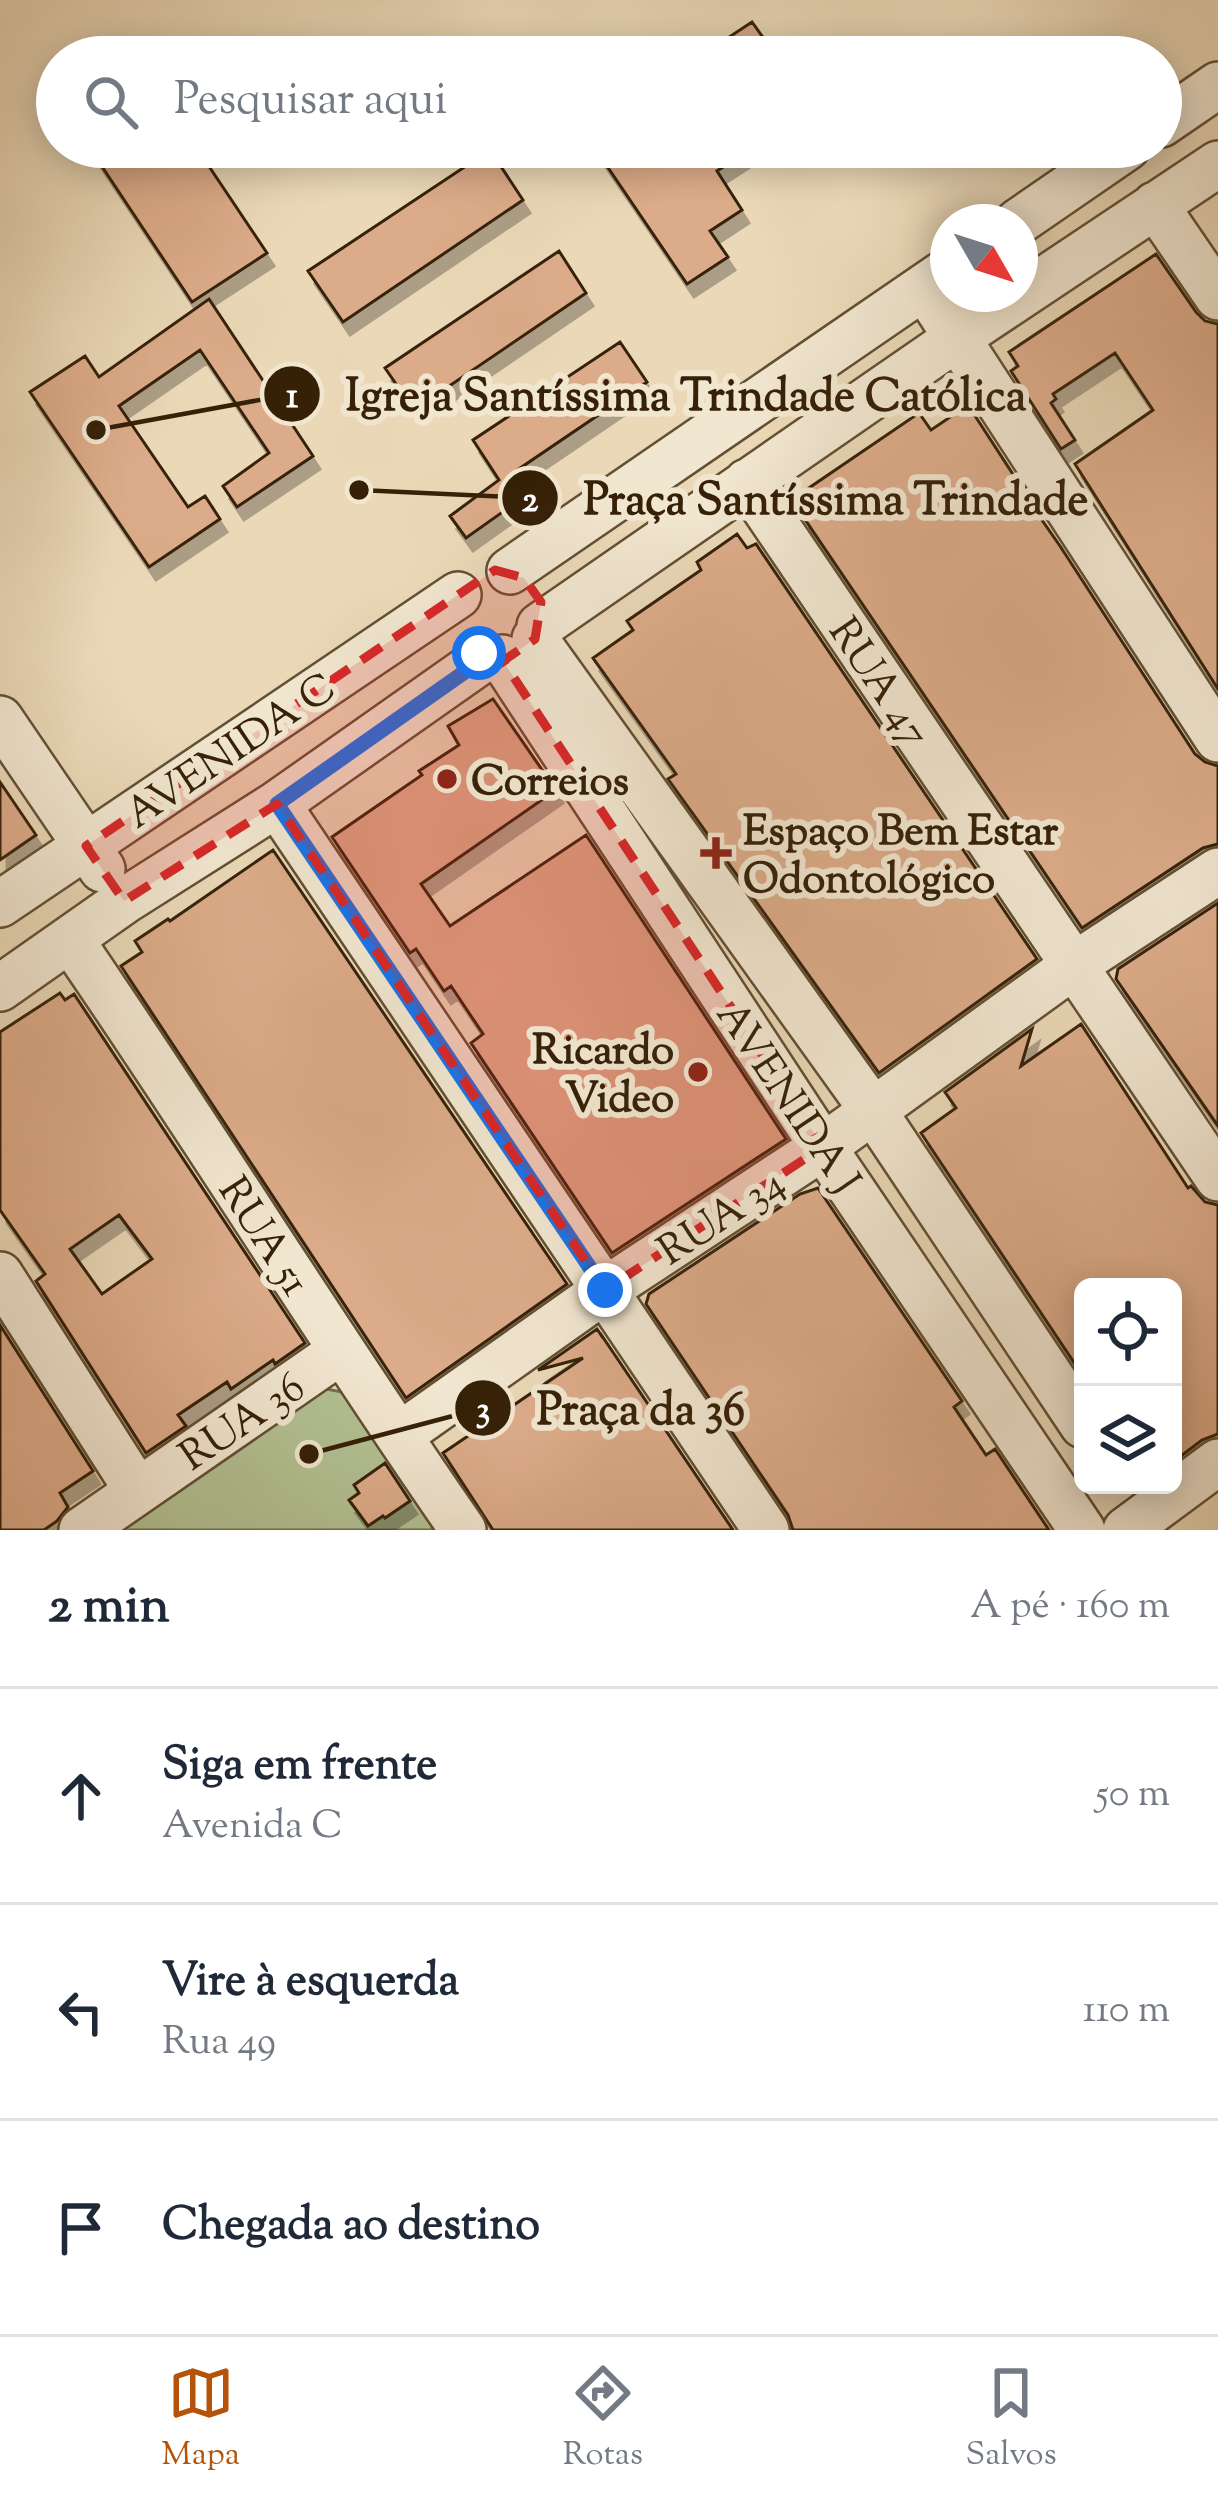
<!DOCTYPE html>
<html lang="pt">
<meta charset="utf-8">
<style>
body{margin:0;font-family:"Sorts Mill Goudy",serif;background:#f2f2f3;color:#1f2937}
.controls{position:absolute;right:36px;bottom:36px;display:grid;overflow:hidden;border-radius:18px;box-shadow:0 6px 30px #0003}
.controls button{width:108px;height:108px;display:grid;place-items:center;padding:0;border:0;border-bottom:3px solid #e0e1e3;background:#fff;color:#1f2937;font:60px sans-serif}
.compass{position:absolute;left:930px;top:204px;width:108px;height:108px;border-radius:50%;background:#fff;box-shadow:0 6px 30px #0003;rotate:129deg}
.stop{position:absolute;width:36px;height:36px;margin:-27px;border:9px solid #1a73e8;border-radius:50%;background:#fff}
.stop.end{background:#1a73e8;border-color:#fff;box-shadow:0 3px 12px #0008}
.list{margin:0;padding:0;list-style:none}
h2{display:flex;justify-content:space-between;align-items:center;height:156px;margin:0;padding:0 48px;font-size:51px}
h2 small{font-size:39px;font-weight:400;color:#747a83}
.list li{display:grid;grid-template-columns:78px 1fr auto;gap:36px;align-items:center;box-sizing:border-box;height:216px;padding:0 48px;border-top:3px solid #e0e1e3}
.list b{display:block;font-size:45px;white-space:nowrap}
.list p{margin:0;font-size:39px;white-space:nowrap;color:#747a83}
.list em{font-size:39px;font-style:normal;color:#747a83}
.icon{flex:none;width:66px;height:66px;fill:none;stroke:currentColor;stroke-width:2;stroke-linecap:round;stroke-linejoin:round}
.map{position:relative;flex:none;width:1218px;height:1530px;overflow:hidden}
.search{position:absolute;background:#fff;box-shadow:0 6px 30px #0003;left:36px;right:36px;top:36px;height:132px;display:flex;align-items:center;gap:30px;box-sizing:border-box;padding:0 42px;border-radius:66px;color:#747a83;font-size:45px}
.sheet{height:804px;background:#fff}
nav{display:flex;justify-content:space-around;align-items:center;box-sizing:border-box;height:168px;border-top:3px solid #e0e1e3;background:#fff;font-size:33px;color:#747a83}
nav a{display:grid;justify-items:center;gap:6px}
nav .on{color:#b45309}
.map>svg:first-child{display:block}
</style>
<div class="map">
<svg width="1218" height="1530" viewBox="0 0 1218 1530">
<defs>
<filter id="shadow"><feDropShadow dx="7" dy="13" stdDeviation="0" flood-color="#0004"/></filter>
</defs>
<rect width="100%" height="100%" fill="#ead8b7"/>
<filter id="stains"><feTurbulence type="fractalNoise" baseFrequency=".00167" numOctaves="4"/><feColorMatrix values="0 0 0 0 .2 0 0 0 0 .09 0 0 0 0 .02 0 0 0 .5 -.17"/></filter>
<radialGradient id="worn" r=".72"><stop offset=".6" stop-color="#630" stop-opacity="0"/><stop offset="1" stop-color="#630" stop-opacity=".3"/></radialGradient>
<path fill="#b2c092" stroke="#74704c" stroke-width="3" d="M321,1388L353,1394L433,1514L432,1530H112Z"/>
<path fill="#dcab89" stroke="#362107" stroke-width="3" fill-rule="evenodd" filter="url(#shadow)" d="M752,22L777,57H699Z
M89,147H196L267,253L192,302Z
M594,147H754L717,171L742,210L710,231L728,257L687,284Z
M490,150L523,200L343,322L308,271Z
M559,251L586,293L414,410L385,368Z
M1156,254L1196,312L1205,321L1218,324V689L1075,464L1153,410L1115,353L1053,394L1056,399L1051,403L1075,440L1061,449L1011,371L1018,366L1009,352Z
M209,299L313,456L237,507L223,486L269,453L200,350L119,406L188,507L205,496L220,519L149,567L30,392L85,356L99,377Z
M620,342L647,382L513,473L528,494L466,538L450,516L499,480L473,440Z
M968,405L1016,479L1014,480L1060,546L1195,754L1205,762L1218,766V844L1203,848L1082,928L802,515L813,507L803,492L919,413L931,430Z
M737,534L747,548L756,544L1037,959L879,1073L668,779L676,774L593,658L633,630L627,621L701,570L697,562Z
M493,699L556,790L421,884L450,926L586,835L786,1139L612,1253L471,1043L483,1034L451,986L444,991L416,949L410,953L332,837L422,775L419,771L459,745L448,726Z
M0,782L36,835L0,860Z
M273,850L567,1284L406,1398L121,966L142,952L135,941L168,919L170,921Z
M1218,903V1126L1116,979L1118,969Z
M60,993L65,1000L74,994L305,1343L275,1364L273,1360L231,1389L227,1382L178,1415L186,1426L146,1453L36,1281L45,1274L0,1210V1032ZM119,1215L152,1259L102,1294L70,1249Z
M1081,1024L1188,1188L1191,1186L1205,1202L1218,1205V1434L1202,1440L1173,1462V1287H1083V1376L921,1133L956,1108L945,1092L1032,1029L1021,1066Z
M818,1188L962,1401L954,1407L986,1455L995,1449L1049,1530H793L788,1515L646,1304L649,1294L800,1194Z
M0,1325L93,1471L60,1493L68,1507L57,1521L44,1530H0Z
M597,1329L603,1338L600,1333L733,1530H493L443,1453L583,1358L538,1370Z
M385,1463L410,1501L385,1518L383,1516L368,1526L349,1500L359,1493L354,1485Z"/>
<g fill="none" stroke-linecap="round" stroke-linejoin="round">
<g stroke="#634f33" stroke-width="50">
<path id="minor" d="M1161,124L1218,85
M1155,205L1218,297
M1018,222L1127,147
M924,287L1218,739
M747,482L1218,1178
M510,571L946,272
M540,626L957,338L1218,164
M535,639L874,1112L1083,1425
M502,658L823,1147L1082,1530
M0,719L102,869
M277,804L766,1530
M0,904L458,595
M70,939C204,1134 328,1336 463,1530
M0,988L124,901L277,804L486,657
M0,1275L137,1490
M400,1435L605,1290L823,1147L1073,966L1218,871
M82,1530L341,1351
M1126,1530L1218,1462"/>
</g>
<use href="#minor" stroke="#f1e6d0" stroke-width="45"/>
</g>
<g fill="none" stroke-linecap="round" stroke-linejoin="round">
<path stroke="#1a73e8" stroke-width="15" d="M479,653L486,657L277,804L605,1290"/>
</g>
<path fill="#d62828" fill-opacity="0.2" stroke="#d62828" stroke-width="9" stroke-dasharray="24 15" stroke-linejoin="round" d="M495,570L524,578L541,602L535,639L503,661L823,1147L605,1290L277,804L124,901L86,846Z"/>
<g fill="#8f2418" stroke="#f1e6d0" stroke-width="4.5">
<circle cx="447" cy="779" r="12"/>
<path d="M710 835h12v12h12v12h-12v12h-12v-12h-12v-12h12z"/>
<circle cx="698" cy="1072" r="12"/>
</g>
<g text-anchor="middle" stroke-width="12" stroke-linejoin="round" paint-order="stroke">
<g font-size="42" fill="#362107" stroke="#f1e6d0">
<text transform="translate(881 681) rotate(56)" y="15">RUA 47</text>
<text transform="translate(229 749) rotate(-34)" y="15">AVENIDA C</text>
<text transform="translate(790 1096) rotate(56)" y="15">AVENIDA J</text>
<text transform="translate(720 1215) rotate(-33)" y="15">RUA 34</text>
<text transform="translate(266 1235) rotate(57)" y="15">RUA 51</text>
<text transform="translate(241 1420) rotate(-34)" y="15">RUA 36</text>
</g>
<g font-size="42" font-weight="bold" fill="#362107" stroke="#f1e6d0" text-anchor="start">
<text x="471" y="794">Correios</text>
<text x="743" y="844">Espaço Bem Estar<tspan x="743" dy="48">Odontológico</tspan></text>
<text x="674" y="1063" text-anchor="end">Ricardo<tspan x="674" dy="48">Video</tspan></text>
</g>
</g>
<path fill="none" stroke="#362107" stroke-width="4.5" d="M96 430L292 394M359 490L530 498M309 1454L483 1408"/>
<g fill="#362107" stroke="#f1e6d0" stroke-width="4.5">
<circle cx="96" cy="430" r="12"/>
<circle cx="359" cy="490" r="12"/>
<circle cx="309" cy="1454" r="12"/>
<circle cx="292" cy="394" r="30"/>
<circle cx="530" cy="498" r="30"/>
<circle cx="483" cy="1408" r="30"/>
</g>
<g font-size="36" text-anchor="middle" font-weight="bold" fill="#fff">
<text x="292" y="407">1</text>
<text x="530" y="511">2</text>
<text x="483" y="1421">3</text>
</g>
<g font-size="45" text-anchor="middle" font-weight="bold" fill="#362107" stroke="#f1e6d0" stroke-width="12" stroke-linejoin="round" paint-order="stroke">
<text x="686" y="410">Igreja Santíssima Trindade Católica</text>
<text x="836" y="514">Praça Santíssima Trindade</text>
<text x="641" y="1424">Praça da 36</text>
</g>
<rect width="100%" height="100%" filter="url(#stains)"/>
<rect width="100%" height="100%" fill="url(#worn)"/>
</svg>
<div class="controls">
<button><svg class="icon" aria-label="locate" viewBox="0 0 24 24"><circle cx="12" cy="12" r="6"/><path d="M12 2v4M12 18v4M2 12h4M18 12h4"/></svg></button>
<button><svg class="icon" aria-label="layers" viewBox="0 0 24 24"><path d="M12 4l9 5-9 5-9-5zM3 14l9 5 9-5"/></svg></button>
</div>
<svg class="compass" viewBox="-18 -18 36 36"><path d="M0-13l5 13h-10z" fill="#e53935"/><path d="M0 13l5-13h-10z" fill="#747a83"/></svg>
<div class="stop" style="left:479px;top:653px"></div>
<div class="stop end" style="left:605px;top:1290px"></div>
<div class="search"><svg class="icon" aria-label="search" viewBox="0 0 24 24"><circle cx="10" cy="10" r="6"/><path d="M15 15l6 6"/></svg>Pesquisar aqui</div>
</div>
<section class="sheet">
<h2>2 min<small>A pé · 160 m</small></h2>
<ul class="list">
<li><svg class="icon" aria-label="ahead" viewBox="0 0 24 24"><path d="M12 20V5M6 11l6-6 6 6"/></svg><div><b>Siga em frente</b><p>Avenida C</p></div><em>50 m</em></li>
<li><svg class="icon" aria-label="left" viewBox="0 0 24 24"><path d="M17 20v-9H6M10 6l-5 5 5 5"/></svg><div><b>Vire à esquerda</b><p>Rua 49</p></div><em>110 m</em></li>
<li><svg class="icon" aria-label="arrive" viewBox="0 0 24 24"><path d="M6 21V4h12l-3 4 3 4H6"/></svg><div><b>Chegada ao destino</b></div></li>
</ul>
</section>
<nav>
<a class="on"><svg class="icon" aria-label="map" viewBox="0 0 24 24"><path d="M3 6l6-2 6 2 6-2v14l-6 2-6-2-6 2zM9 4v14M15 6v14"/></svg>Mapa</a>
<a><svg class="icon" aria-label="directions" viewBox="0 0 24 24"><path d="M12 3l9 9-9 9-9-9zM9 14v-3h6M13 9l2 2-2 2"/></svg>Rotas</a>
<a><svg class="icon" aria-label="saved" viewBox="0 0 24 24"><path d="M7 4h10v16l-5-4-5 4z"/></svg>Salvos</a>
</nav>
